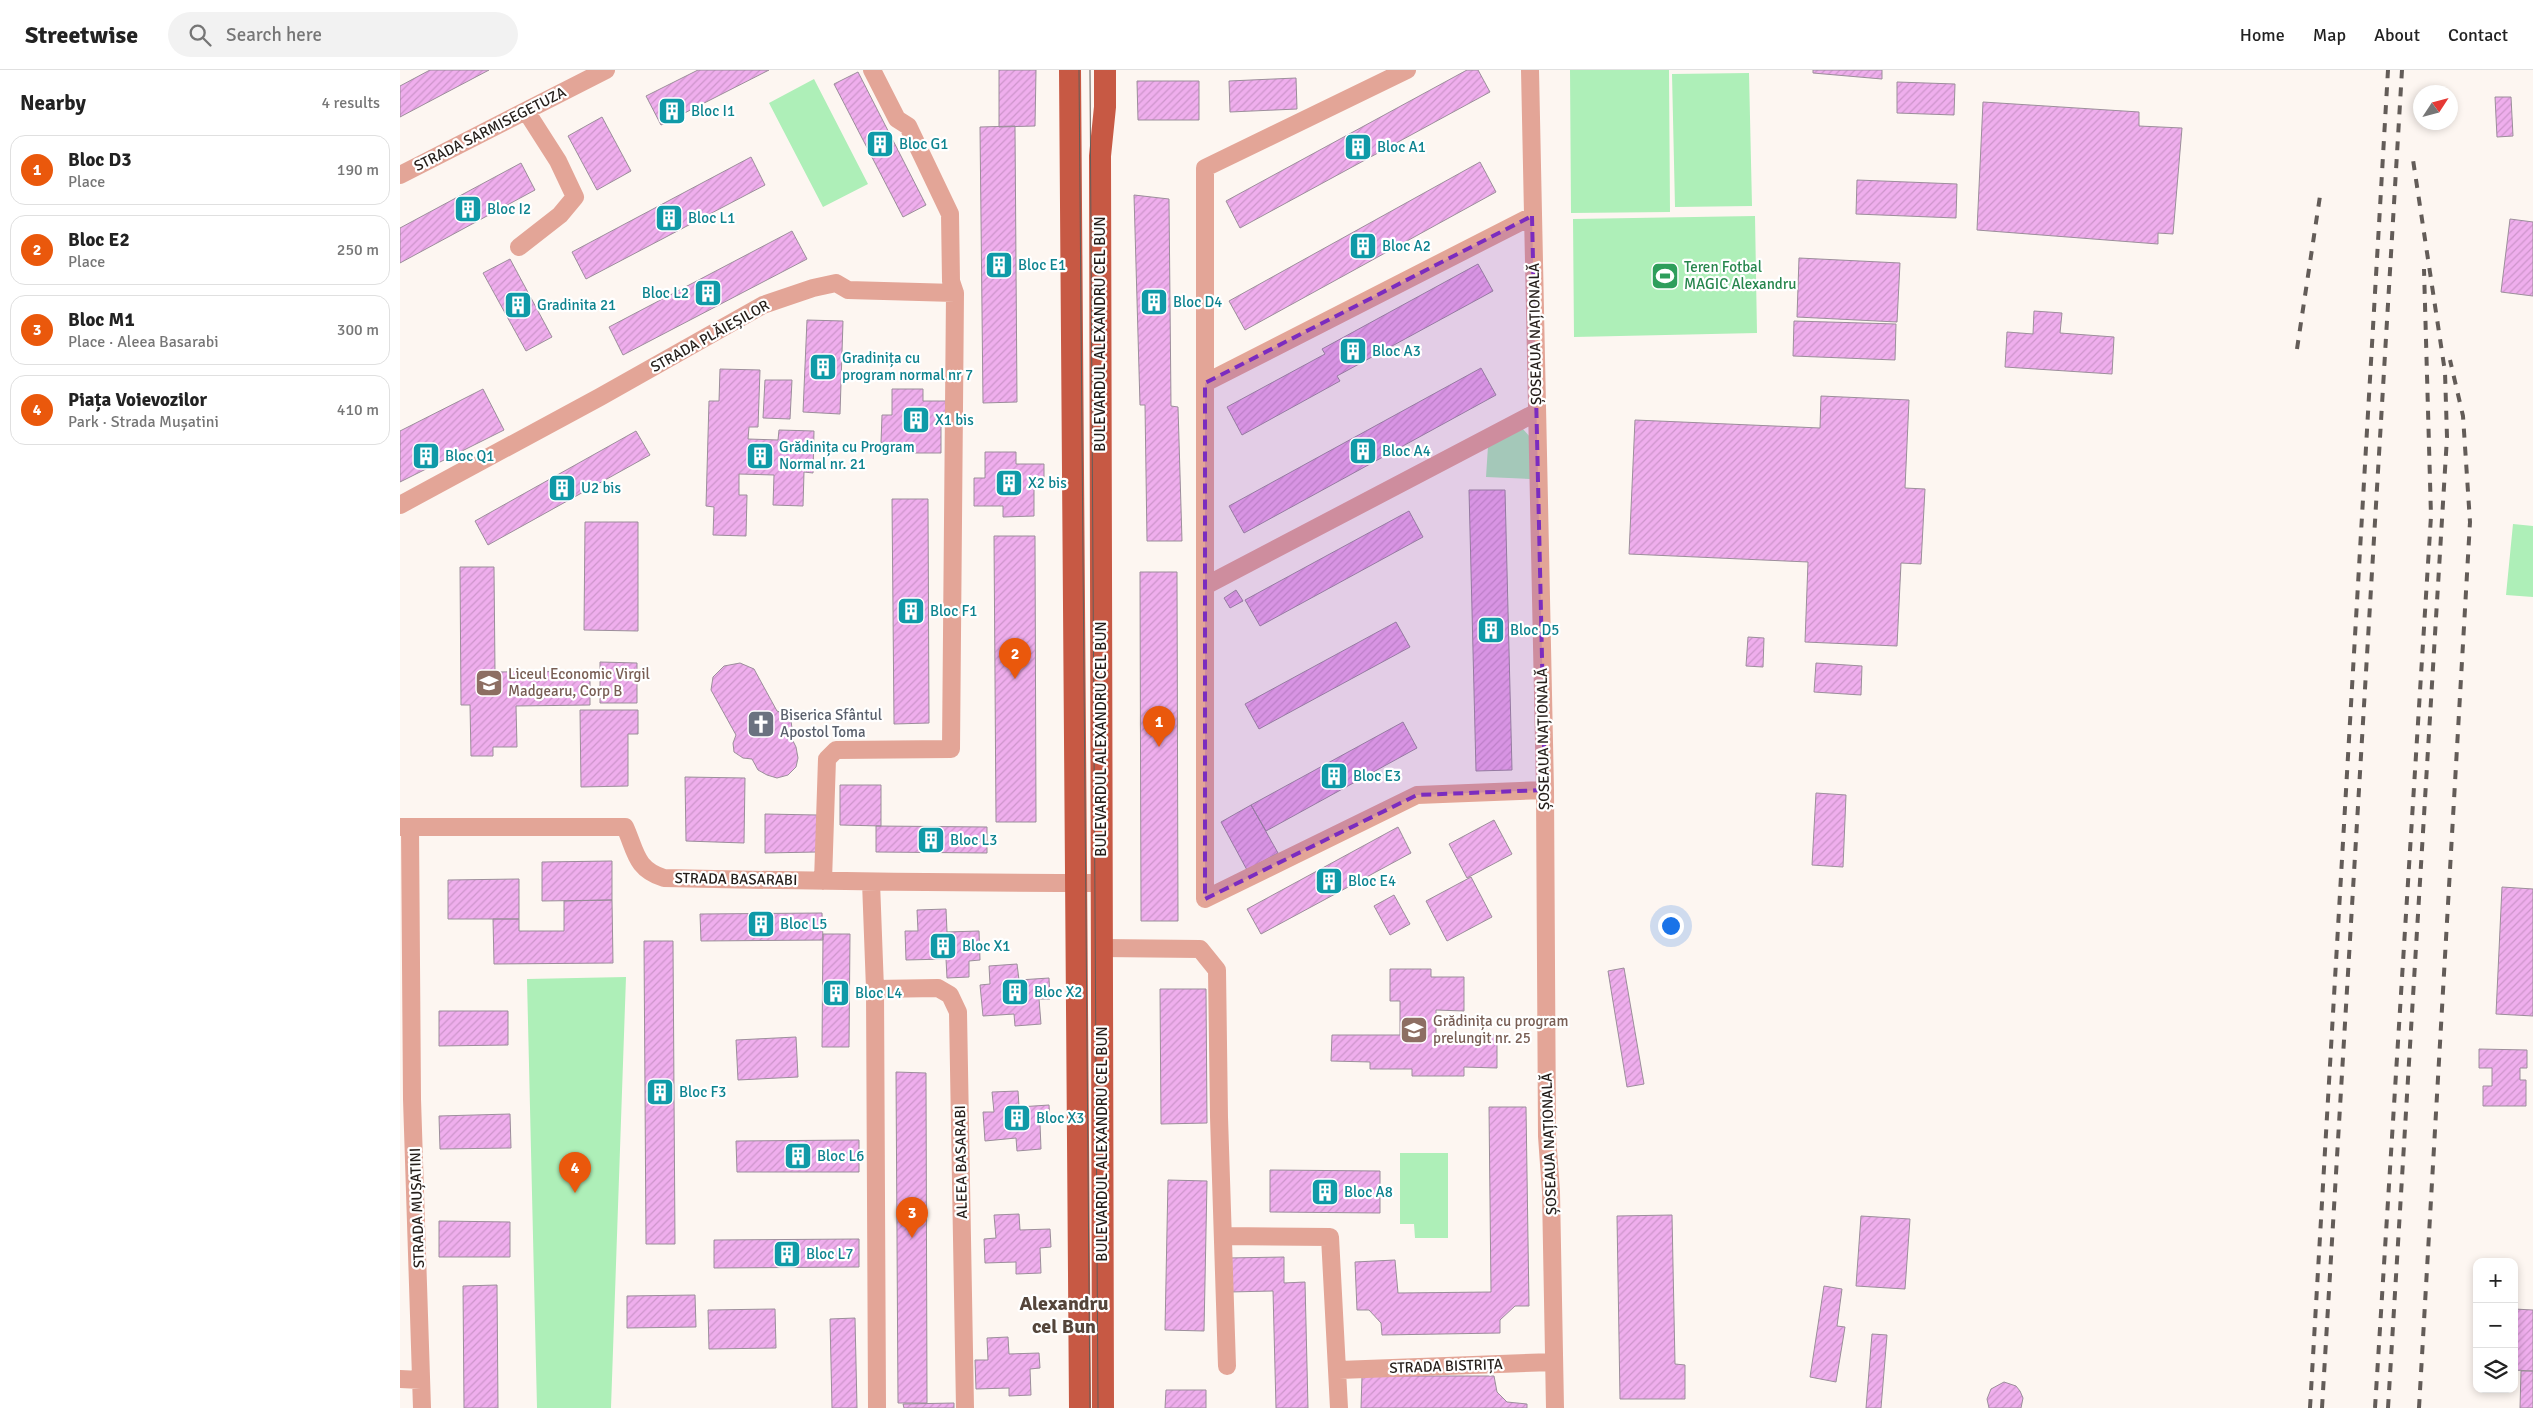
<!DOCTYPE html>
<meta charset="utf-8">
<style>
body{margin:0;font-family:Signika,sans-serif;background:#f2f2f2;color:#222}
.controls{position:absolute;right:15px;bottom:15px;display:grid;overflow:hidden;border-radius:10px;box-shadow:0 2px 8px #0003}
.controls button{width:45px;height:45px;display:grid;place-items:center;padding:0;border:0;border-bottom:1px solid #e0e0e0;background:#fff;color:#222;font:25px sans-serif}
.compass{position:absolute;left:2013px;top:15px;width:45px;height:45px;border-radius:50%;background:#fff;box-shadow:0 2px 8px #0003;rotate:54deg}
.you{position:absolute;left:1270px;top:855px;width:18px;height:18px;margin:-12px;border:4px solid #fff;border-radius:50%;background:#1a73e8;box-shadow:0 0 0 8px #1a73e833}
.badge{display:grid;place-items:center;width:32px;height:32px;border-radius:50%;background:#ea580c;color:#fff;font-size:16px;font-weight:700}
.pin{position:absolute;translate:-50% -41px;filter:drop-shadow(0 1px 2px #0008)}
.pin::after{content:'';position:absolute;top:26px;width:18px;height:15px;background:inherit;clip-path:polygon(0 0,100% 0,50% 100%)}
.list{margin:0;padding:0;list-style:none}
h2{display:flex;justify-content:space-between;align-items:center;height:65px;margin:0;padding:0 20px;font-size:21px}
h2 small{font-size:16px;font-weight:400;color:#767676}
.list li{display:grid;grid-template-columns:32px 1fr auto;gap:15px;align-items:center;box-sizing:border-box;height:70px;margin:0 10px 10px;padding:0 10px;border:1px solid #e0e0e0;border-radius:15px}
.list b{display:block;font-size:19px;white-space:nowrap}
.list p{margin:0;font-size:16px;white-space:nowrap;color:#767676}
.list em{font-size:16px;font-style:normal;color:#767676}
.icon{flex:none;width:28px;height:28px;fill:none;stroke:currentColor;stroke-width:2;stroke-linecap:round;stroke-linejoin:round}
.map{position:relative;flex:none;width:2133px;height:1338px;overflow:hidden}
header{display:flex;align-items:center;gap:30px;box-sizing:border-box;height:70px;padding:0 25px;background:#fff;border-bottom:1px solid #e0e0e0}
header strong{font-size:24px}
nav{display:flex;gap:28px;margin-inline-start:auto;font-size:18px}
.search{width:350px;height:45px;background:#f2f2f2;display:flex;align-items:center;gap:12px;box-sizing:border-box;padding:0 18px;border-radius:28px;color:#767676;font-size:19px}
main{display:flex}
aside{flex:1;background:#fff}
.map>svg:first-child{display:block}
</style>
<header>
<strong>Streetwise</strong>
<div class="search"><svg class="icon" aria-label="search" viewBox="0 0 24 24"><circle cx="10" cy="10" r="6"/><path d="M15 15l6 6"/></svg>Search here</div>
<nav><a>Home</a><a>Map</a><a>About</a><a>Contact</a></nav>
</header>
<main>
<aside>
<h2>Nearby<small>4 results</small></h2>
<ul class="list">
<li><span class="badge">1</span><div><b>Bloc D3</b><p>Place</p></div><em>190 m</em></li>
<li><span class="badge">2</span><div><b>Bloc E2</b><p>Place</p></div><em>250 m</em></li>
<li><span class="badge">3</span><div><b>Bloc M1</b><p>Place · Aleea Basarabi</p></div><em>300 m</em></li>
<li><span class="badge">4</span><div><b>Piața Voievozilor</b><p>Park · Strada Mușatini</p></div><em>410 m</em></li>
</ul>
</aside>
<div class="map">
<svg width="2133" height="1338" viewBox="0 0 2133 1338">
<defs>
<pattern id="building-hatch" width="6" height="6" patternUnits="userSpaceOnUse" patternTransform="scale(1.25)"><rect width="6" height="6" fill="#efaeed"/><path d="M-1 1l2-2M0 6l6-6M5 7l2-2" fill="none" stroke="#cd95cb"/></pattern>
</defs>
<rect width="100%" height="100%" fill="#fdf6f1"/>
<path fill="#aeefb8" d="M1170,0H1269L1270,142L1171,143Z
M1349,3L1352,136L1275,137L1272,4Z
M414,9L468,114L423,137L369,33Z
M1355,146L1357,263L1174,267L1173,149Z
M1122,358L1132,369L1130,409L1086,407L1088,376Z
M2113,454L2133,456V527L2106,525Z
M226,907L211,1338H137L127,909Z
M1000,1083H1048V1168H1015L1014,1154H1000Z"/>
<path fill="url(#building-hatch)" stroke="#9c8e9b" d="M30,0H89L0,47V16Z
M298,0H369L261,55L246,26Z
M599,0H636L635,56L599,57Z
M1067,0H1078L1090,22L840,158L826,131Z
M1413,0H1482V9L1413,3Z
M458,2L526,135L503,147L434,14Z
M896,8L897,39L830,42L829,11Z
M737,11H799V50H738Z
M1497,12L1555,14L1554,45L1497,43Z
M2095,27H2111L2113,66L2097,67Z
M1583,32L1739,42V56L1782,58L1773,164L1758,163V174L1577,160Z
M202,47L231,101L197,120L168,66Z
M615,56L617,332L583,333L580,57Z
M351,87L365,115L186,209L172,182Z
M1080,92L1096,122L845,260L829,231Z
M121,93L135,120L0,193V158Z
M1457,110L1557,114L1556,148L1456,144Z
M734,125L769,129L771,336L778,337L782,471H747L745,335H740Z
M2110,149L2133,152V226L2101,222Z
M392,161L407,189L223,285L209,257Z
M1399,188L1500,193L1497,252L1397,247Z
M110,189L152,267L126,281L83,203Z
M1078,194L1093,221L937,306L940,311L842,365L827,337L925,284L922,279Z
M1634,241L1662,243L1660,263L1714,267L1712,304L1605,297L1607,262L1633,264Z
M407,250L443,251L440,344L403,342Z
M1394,251L1496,254L1495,290L1393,286Z
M1081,298L1096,325L844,463L829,436Z
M320,299L360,300L358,357H349L348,369L378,370L379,360L414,361L413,403L404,402L403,436L373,435L374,405L339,404V425H347L346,466L313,465L314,437L306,436L309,331H319Z
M365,310H392L390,349L363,348Z
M83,319L104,360L0,412V361Z
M492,319H523V331H551V355H541V383H510V373H481L482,345H492Z
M1421,326L1509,330L1505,418L1525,419L1521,494L1501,493L1497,576L1405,572L1408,492L1229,484L1235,350L1420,358Z
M236,361L250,385L88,475L75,451Z
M585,382H616V394H644V418H634V446L603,447V436H574V408H585Z
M1069,420H1105L1112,700L1076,701Z
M492,429H528L529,653L494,654Z
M1009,441L1023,467L860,556L845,530Z
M185,452H238V561L184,560Z
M594,466H635L636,752H596Z
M60,497H94L95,602L190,601V635L116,636L117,677H93V686H71L70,635H61Z
M740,502H777L778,851H741Z
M836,520L843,531L830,538L824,528Z
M996,552L1010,577L859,659L845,634Z
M1348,567L1364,568L1363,597L1346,596Z
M200,592L237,593V633H200Z
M340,593L354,599L377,641L385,644L391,650L392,659L390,665L396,677L398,688L396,697L388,705L377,708L367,705L358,700L352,689L343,688L334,682L333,673L336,665L311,620L313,607L324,596Z
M1416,593L1462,596L1461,625L1414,622Z
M180,640H238V664H228V716L181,717Z
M1003,652L1017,678L866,761L851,735Z
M285,707L345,708L344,773L286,771Z
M440,715H481V756L440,755Z
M1416,723L1446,725L1443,797L1412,795Z
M851,735L878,783L847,800L821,752Z
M365,744L417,745V782L365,783Z
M1094,750L1112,784L1067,808L1049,774Z
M476,756L587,757V783L476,782Z
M998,757L1011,783L861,864L847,839Z
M212,791V830L142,831V792Z
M1071,807L1092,847L1047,871L1026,831Z
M119,809V849H48V810Z
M2102,817L2133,819V946L2096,944Z
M994,825L1010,854L990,865L974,836Z
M212,830L213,893L94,894L93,849H119V861H164V831Z
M546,839L547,862L579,861L580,890L569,891V907L547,908L546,889L506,890L505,861H518L517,840Z
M422,843L423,870L301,871L300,844Z
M423,864H450L449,977H422Z
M244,871H273L275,1174H246Z
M617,894L619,910L649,908L650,929H639L641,954L615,956L614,944L583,946L580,915L590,914L589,896Z
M1224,898L1244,1014L1227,1017L1208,901Z
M990,899H1031V907H1064V941L1036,940V974H1047V965H1097V998L1064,997V1006H1012V999H970V992L931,991L932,965H1000V931H990Z
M760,919H806L807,1053L761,1054Z
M39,941H108V975L39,976Z
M396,967L398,1007L338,1010L336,970Z
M2079,979L2127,980V998H2120V1010H2126V1036H2083V1016H2092V998H2079Z
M496,1002L526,1003L527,1333H498Z
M618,1021L619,1037L649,1035L650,1053L640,1054L641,1079L617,1081L616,1068L585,1071L583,1042H594L592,1022Z
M1089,1037H1126L1129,1236H1115L1100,1250V1263L982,1265L981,1253L969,1240H957L955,1192L995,1190L998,1223L1091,1222Z
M110,1044L111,1078L40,1079L39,1046Z
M459,1070V1102H337L336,1071Z
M870,1100L980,1101V1143L870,1142Z
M768,1110L807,1111L804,1261L765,1260Z
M619,1144L620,1160L650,1159L651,1177L640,1178L641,1203L616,1204V1192L585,1193L584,1169L596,1168L594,1145Z
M1272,1145L1275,1294L1285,1295V1329H1220L1217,1146Z
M1461,1146L1510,1149L1505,1219L1456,1216Z
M39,1151L110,1152V1187H39Z
M459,1169V1197L314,1198V1170Z
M884,1187V1213L905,1212L908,1338H876L873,1221L829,1222L828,1188Z
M97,1215L98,1338H64L63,1216Z
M1424,1216L1442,1219L1437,1256L1445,1257L1436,1312L1410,1307Z
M295,1225L296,1257L227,1258V1226Z
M375,1239L376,1278L309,1279L308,1240Z
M2114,1239L2133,1240V1301L2114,1300Z
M455,1248L457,1338H432L430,1249Z
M1472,1264L1487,1265L1481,1338H1466Z
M608,1267L609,1284L639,1283L640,1298L630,1299L631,1325L609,1326V1318L576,1319L575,1290H588L587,1268Z
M2121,1301H2133V1338H2120Z
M962,1306H1094L1097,1322L1107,1332L1127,1334V1338H961Z
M1604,1312L1616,1316L1620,1321L1623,1328L1621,1338H1589L1587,1329L1591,1319Z
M766,1320H806V1338H765Z
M554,1333V1338H504L503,1334Z"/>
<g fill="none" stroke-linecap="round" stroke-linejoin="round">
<path stroke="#e3a597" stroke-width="18" d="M1007,0L805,98V829L1017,725L1145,720
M1130,0L1145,720L1147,1066L1151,1122L1155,1338
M0,105L206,0
M119,177L160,145L175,127L158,91L126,41
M805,313L1132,146
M0,435L200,327L363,235L413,218L436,213L448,220L555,223L551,211L550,144L508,56L497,49L472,0
M805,516L1137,342
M0,757H225C236,781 235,799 264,808C409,811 555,813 701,813
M10,757L12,1029L22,1338
M423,811L427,689L436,680L551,679L555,223
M471,812L475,919L477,1338
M701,878L800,879L817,900L819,1047L827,1296
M475,919L538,918L550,925L558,942L565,1338
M824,1166L930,1167L939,1338
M939,1300L1154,1292
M0,1309L21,1310"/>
<path stroke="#c75944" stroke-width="22" d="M670,0L680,1338
M703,1338L700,86L705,37V0"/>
<path stroke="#635c58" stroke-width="1" d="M679,0L690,1338
M690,0L698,1338"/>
<path stroke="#635c58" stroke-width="4" stroke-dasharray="9 9" stroke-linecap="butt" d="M1897,279L1920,126
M1910,1338L1988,0
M1922,1338L2002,0
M1975,1338L2031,446L2024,199
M1988,1338L2047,367L2045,302L2012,83
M2019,1338L2070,452L2063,346L2050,290"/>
</g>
<path fill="#7b2cbf" fill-opacity="0.2" stroke="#7b2cbf" stroke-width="4" stroke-dasharray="10 6" stroke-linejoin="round" d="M1132,146L1145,720L1017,725L805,829V313Z"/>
<defs>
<g id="building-square" transform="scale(1.4375)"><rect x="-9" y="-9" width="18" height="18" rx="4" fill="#0f9aa8" stroke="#fff"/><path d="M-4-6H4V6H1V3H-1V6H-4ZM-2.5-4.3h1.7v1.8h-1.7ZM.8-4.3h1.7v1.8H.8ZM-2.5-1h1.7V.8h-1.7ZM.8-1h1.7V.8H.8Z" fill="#fff"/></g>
<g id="stadium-square" transform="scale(1.4375)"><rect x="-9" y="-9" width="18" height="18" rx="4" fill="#2e9e5b" stroke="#fff"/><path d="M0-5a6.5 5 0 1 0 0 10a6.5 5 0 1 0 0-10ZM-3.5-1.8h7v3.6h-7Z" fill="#fff"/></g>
<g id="school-square" transform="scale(1.4375)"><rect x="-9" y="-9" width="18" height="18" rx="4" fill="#8d6e63" stroke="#fff"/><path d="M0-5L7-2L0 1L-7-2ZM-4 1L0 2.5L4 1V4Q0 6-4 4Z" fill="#fff"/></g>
<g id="church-square" transform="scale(1.4375)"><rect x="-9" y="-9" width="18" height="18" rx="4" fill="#6b7280" stroke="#fff"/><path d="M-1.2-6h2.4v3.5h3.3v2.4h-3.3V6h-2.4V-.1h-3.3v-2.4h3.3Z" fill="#fff"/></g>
</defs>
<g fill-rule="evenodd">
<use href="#building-square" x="272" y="41"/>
<use href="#building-square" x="480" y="74"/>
<use href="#building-square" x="958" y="77"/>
<use href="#building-square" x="68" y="139"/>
<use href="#building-square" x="269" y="148"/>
<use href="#building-square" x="963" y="176"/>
<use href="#building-square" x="599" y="195"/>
<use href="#stadium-square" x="1265" y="206"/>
<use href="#building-square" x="308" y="223"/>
<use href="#building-square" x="754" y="232"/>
<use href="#building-square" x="118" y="235"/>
<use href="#building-square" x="953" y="281"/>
<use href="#building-square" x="423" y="297"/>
<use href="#building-square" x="516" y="350"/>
<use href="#building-square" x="963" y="381"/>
<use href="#building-square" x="26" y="386"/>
<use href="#building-square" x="360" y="386"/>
<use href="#building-square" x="609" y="413"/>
<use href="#building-square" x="162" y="418"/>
<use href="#building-square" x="511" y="541"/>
<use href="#building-square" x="1091" y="560"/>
<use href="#school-square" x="89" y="613"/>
<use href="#church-square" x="361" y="654"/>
<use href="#building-square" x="934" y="706"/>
<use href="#building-square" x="531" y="770"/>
<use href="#building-square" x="929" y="811"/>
<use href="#building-square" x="361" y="854"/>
<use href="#building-square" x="543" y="876"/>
<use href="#building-square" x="615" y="922"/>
<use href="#building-square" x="436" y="923"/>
<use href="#school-square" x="1014" y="960"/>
<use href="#building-square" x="260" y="1022"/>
<use href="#building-square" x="617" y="1048"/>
<use href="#building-square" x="398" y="1086"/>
<use href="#building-square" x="925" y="1122"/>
<use href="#building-square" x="387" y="1184"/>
</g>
<g text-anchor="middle" stroke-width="4.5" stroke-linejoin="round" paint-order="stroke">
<g font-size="15" fill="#0d838f" stroke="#fff" text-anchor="start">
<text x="291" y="46">Bloc I1</text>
<text x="499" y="79">Bloc G1</text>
<text x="977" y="82">Bloc A1</text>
<text x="87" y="144">Bloc I2</text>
<text x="288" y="153">Bloc L1</text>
<text x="982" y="181">Bloc A2</text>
<text x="618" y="200">Bloc E1</text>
<text x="289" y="228" text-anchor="end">Bloc L2</text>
<text x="773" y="237">Bloc D4</text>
<text x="137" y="240">Gradinita 21</text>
<text x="972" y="286">Bloc A3</text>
<text x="442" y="293">Gradinița cu<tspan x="442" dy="17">program normal nr 7</tspan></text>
<text x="535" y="355">X1 bis</text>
<text x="379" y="382">Grădinița cu Program<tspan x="379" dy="17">Normal nr. 21</tspan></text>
<text x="982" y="386">Bloc A4</text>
<text x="45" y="391">Bloc Q1</text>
<text x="628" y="418">X2 bis</text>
<text x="181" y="423">U2 bis</text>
<text x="530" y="546">Bloc F1</text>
<text x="1110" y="565">Bloc D5</text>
<text x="953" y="711">Bloc E3</text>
<text x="550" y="775">Bloc L3</text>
<text x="948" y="816">Bloc E4</text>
<text x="380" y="859">Bloc L5</text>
<text x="562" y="881">Bloc X1</text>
<text x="634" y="927">Bloc X2</text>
<text x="455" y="928">Bloc L4</text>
<text x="279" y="1027">Bloc F3</text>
<text x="636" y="1053">Bloc X3</text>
<text x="417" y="1091">Bloc L6</text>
<text x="944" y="1127">Bloc A8</text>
<text x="406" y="1189">Bloc L7</text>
</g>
<g font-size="15" fill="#251e1a" stroke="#fff">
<text transform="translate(90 59) rotate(-27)" y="5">STRADA SARMISEGETUZA</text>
<text transform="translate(700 264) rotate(-90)" y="5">BULEVARDUL ALEXANDRU CEL BUN</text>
<text transform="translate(1135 264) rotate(-91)" y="5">ȘOSEAUA NAȚIONALĂ</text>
<text transform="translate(310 266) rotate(-29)" y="5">STRADA PLĂIEȘILOR</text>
<text transform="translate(701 669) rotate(-90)" y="5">BULEVARDUL ALEXANDRU CEL BUN</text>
<text transform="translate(1143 669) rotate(-91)" y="5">ȘOSEAUA NAȚIONALĂ</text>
<text transform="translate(336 809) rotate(1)" y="5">STRADA BASARABI</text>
<text transform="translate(702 1074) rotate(-90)" y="5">BULEVARDUL ALEXANDRU CEL BUN</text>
<text transform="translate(1149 1074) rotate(-92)" y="5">ȘOSEAUA NAȚIONALĂ</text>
<text transform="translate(561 1092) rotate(-91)" y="5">ALEEA BASARABI</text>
<text transform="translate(17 1138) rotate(-92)" y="5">STRADA MUȘATINI</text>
<text transform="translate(1046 1296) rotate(-2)" y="5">STRADA BISTRIȚA</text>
</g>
<g font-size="15" fill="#27864d" stroke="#fff" text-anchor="start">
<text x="1284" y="202">Teren Fotbal<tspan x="1284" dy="17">MAGIC Alexandru</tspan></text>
</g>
<g font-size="15" fill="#785e54" stroke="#fff" text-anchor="start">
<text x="108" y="609">Liceul Economic Virgil<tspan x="108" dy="17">Madgearu, Corp B</tspan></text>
<text x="1033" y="956">Grădinița cu program<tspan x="1033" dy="17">prelungit nr. 25</tspan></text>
</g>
<g font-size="15" fill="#5b616d" stroke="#fff" text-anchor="start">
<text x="380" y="650">Biserica Sfântul<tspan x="380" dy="17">Apostol Toma</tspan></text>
</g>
<g font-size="20" font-weight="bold" fill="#54453b" stroke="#fff">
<text x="664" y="1240">Alexandru<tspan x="664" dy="23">cel Bun</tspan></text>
</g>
</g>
</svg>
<div class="controls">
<button>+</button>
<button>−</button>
<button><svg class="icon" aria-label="layers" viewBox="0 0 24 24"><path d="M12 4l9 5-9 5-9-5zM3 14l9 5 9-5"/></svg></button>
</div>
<svg class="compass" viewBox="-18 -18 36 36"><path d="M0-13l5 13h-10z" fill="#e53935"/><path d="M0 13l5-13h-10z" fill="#767676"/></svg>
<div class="you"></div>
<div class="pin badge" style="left:759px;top:677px">1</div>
<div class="pin badge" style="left:615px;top:609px">2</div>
<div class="pin badge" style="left:512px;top:1168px">3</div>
<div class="pin badge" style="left:175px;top:1123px">4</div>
</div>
</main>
